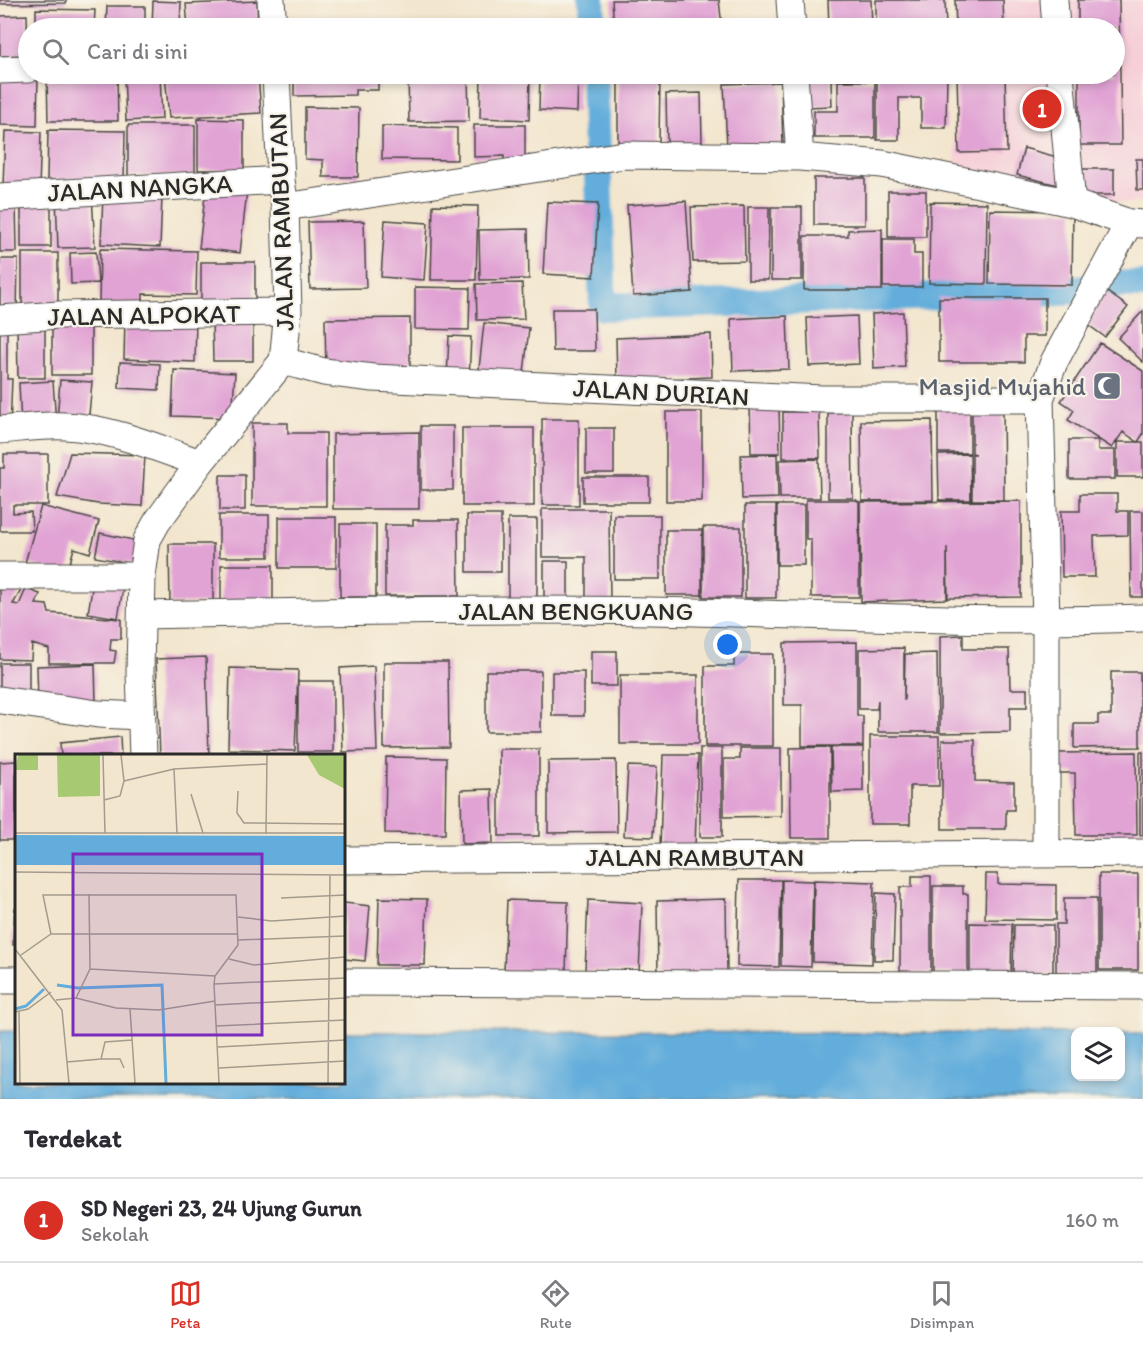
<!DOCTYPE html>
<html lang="id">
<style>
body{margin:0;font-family:Itim,sans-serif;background:#f7f7f7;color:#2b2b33}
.controls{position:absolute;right:18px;bottom:18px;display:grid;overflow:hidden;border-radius:12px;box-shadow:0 3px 9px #0003}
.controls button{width:54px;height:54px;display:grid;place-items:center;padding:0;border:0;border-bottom:2px solid #e1e1e2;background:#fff;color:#2b2b33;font:30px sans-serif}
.you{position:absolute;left:728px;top:645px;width:21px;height:21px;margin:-15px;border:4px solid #fff;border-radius:50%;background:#1a73e8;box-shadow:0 0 0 9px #1a73e833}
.badge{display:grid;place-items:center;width:39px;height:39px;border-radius:50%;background:#d93025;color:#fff;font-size:20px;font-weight:700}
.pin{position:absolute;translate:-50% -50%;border:3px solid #fff;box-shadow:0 2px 6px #0006}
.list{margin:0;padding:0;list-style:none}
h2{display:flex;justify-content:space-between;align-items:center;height:78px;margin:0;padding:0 24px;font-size:26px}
h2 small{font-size:20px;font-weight:400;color:#7c7c81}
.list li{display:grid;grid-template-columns:39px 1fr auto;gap:18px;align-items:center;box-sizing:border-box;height:84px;padding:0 24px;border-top:2px solid #e1e1e2}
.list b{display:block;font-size:22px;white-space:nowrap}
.list p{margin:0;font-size:20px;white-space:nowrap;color:#7c7c81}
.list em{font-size:20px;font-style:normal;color:#7c7c81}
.icon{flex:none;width:33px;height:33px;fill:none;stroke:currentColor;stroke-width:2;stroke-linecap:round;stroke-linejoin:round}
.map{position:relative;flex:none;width:1143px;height:1099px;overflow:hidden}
.search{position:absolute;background:#fff;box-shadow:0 3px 9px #0003;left:18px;right:18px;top:18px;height:66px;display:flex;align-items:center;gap:15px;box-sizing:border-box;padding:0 21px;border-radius:33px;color:#7c7c81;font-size:22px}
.sheet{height:162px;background:#fff}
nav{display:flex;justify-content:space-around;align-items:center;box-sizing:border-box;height:84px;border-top:2px solid #e1e1e2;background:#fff;font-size:16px;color:#7c7c81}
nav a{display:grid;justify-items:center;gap:3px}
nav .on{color:#d93025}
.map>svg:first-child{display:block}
</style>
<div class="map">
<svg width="1143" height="1099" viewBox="0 0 1143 1099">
<rect width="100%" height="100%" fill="#f7f3e8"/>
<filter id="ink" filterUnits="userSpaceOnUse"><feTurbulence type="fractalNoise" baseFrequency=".0167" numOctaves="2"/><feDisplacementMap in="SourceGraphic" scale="12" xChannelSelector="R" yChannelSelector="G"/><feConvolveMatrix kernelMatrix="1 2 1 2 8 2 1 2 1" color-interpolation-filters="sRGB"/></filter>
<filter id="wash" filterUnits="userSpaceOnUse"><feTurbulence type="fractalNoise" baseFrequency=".008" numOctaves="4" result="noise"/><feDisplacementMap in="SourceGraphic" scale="24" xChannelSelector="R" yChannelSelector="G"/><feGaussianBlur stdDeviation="1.35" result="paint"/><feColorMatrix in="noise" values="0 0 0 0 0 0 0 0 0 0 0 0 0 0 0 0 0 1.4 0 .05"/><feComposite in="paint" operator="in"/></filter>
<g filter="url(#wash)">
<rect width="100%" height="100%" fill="#f3e6ce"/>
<path fill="#f6cfd8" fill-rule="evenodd" d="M1003,0H1078V28H1004Z
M1119,0H1143V159L1136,160L1137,190H1143V202L1095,204L956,186L954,74H957L959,153L1007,151L1005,74H1079V145H1121ZM1024,148L1068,160L1018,175ZM1114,169V195H1076Z"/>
<path fill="#62addb" stroke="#466c83" stroke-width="1.5" d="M0,1031H16V1082H344V1032L1075,1033L1076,1076H1120L1121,1033H1143V1099H0Z"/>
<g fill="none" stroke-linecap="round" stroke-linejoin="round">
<path stroke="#62addb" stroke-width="28" d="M591,0L592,28
M594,74L603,307L1062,292L1117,284L1143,285"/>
</g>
<g id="blocks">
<path fill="#e1a3d4" d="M0,0H66V3L0,4Z
M612,0H719L722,27L614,28Z
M828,0H871L872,28H829Z
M876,0H945L946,28H876Z
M955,0H1003L1004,28H956Z
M1078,0H1119L1121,145H1079V74H1114V28H1078Z
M153,1L181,2L180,28H152Z
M257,1L258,28H188L186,4Z
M107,6H145V28H106Z
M36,9L95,10L94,28H36Z
M27,15L28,55L0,56V16Z
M0,73L38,74L37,126L0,125Z
M47,74H117L118,121H48Z
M124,74H160L162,119L126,121Z
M165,74H258L261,113L169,118Z
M355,74H378V90H355V95L294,96V79L355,77Z
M408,74H468L469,121L409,122Z
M481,74H530L529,120L480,118Z
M540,74H578L577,112L539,110Z
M808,74H865V79L831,80L832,106L808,107Z
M877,74H947L946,128H921V98H899V140H877Z
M957,74H1005L1007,152L959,153Z
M618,76H660L659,144H618Z
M838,81H875V138H814V111H838Z
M781,82L783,145L727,148L724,84Z
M701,93L702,143L667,144L666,94Z
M305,107L359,108L358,177H323V160L305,159Z
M198,119L244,120V170H198Z
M128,125H195V176H128Z
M474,125H525V155L535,156L504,168V156L474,157Z
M382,126L457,128V160L382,159Z
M48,130L125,131L124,181L47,180Z
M5,131L41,132L39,188L3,187Z
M1024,148L1068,160L1062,186L1017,175Z
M1136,159H1143V190H1137Z
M1075,169H1114V195H1075Z
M814,178H865V225H814Z
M206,187L247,191L240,253L199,248Z
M888,191H926V237H888Z
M92,195L95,247L58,248L56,196Z
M103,195L162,197L160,247L101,244Z
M686,201L692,292L633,296L627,205Z
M547,202L598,204L594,277L543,274Z
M930,202L987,203L986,284L929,283Z
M0,203H16L17,252H0Z
M21,203H51V247H21Z
M433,205L478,206L476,280H431Z
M744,206L745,261L693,262L691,207Z
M748,207H769L768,280H748Z
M771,207H802V280H771Z
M990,210L1073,211L1072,285L989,284Z
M385,220L428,223L424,280L381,277Z
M364,221L366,288L310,289L308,222Z
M528,229L529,279L480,280L479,230Z
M882,229V290H804V236H848V230Z
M883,239H914V254H922V287H883Z
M100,249L197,251L196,295L143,294V306H99Z
M96,252L98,283L71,284L70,253Z
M22,253H58V306H22Z
M0,259H18L17,312L0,311Z
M201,262H255V306H201Z
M522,283L524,319L477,320L476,284Z
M415,287L470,288L469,330L415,329Z
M1102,288L1128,307L1105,337L1080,319Z
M939,298H1045V336H1024V362H939Z
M552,309H594L595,351H553Z
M1143,311V362L1118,338Z
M903,312L905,367L874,369L872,314Z
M787,316L789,369L733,371L731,319Z
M857,316L859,364L809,366L807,318Z
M125,317L196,320L195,362L124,359Z
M253,317V361H213L212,318Z
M410,318V370L326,371L325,319Z
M0,323H7V379H12L10,428H0Z
M484,323L529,328L523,382L478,378Z
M17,324H45V378H18Z
M52,325H91V375H52Z
M711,334L712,377L617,381L616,338Z
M449,336L471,337L469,379L447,378Z
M1100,343L1143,371V434L1138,442L1123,432L1112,448L1068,420L1074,410L1061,401Z
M120,362L160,364L159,390L119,388Z
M174,370L235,373L232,418L172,416Z
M60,380L92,382L88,425L57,422Z
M53,381L56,424L21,426L19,383Z
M750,404H779L780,453H751Z
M972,405H1003L1004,500H972V454H976L972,453Z
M938,406H970V453H938Z
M666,412H702V501H666Z
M783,412H819L820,458H783Z
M852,412L853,498H828V413Z
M542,419H579V505H542Z
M932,420L933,500L862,501L861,421Z
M252,423H288V433H326V506H252Z
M421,426H453V490H421Z
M462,428H534V506H462Z
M586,428H614V473H586Z
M419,432V509H333V434Z
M1069,440H1098V450H1115V479H1069Z
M1117,442H1143V477H1117Z
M70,453L145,455L142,506L98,504L57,497Z
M4,454H48V505H13V513L31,512L32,531H0V468H4Z
M777,454L778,498L742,499L741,455Z
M970,454L971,500H939L938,455Z
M819,459L820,498H780L779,460Z
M220,475H245V510H220Z
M583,477H649V502H583Z
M1080,494H1117V511H1128V535L1094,536L1095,577H1062L1061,511H1080Z
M806,500H856L859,502V597H811V539H806Z
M1021,501V597L948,598L947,547V599L861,602L860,502Z
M745,505H776V598H745Z
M777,505H804V565H777Z
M41,506L99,521L90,553L74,548L67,574L25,563Z
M542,509H609L610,602H586V557H542Z
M1130,511H1143V597H1131Z
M219,515H269V557H219Z
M467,515H501V572H467Z
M614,515H660V579H614Z
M279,517H336V568H279Z
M508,519H537V599H508Z
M413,520H458L459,596H385V525H413Z
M340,524H376V597H340Z
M703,527H741V597H703Z
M666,530H702V595H666Z
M100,533L138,541L134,564L95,557Z
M169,544H213V603L170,604Z
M544,561H568V601H544Z
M221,565H273V601H221Z
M0,582H26L13,604L19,605L26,589L40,594L36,604L47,605L49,613L121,619V639H111L110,650L116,651L114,663H49V649L32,644L31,660L0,659Z
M93,583L123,588L118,618L88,613Z
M963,635V649H1009L1010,689H1027V707H1010V732L940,733V636Z
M857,642V716H863V746H802V705H784V643Z
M904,648V701L905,654L937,653L938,732H878V700L877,709H859V649Z
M591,651H617V686H591Z
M734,654H773V746H705V666H734Z
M206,657L209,756H160L156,659Z
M384,662H448L449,747L384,748Z
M0,663H29V698L0,697Z
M95,664L96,704L38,706L37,666Z
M374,666L377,751L343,752L340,668Z
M230,668L298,670L295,751L228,749Z
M486,671H541V732H486Z
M552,672H584V716H552Z
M1111,672H1140V747L1074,748V724H1098V715H1111Z
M620,675H698V744H620Z
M298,681H333V752H298Z
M870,736H939V786H910V824H870Z
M120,737L121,756H61L60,743Z
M942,740H975V781L1014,782V810H1006V829H942Z
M830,747V838H791L790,748Z
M831,747H863V791L832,792Z
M700,748H722V837H700Z
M740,748H781V816L724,817V759H740Z
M499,749H539V836H499Z
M1136,752L1137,835H1076L1075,773H1059V753Z
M1140,752H1143V835H1140Z
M663,755H698L695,848L660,847Z
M386,757L446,758L445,834L385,833Z
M616,760L617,832L548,833V761Z
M16,761V840H0V762Z
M628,766L657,767L653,837L624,836Z
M492,789L493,843L462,844L461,790Z
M986,874H998V884L1056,885V920L985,919Z
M1099,874H1138V970H1099Z
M912,876H931V973H900V887H912Z
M739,880H781L779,967L737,966Z
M782,880L813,881L811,967L781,966Z
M814,880L874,882L872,964L813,962Z
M933,886H963V894H968V973H933Z
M876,893L895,894L893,960H874Z
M379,898L427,899L425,965H377Z
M1064,898H1097V976H1056V924H1064Z
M726,899L727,976L658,977L657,901Z
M507,900L568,902L566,973L504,971Z
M588,900L642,903L639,973L585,971Z
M344,903L370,906L365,961L344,959Z
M15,908H16V945H13Z
M970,923L1012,924L1011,974L970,973Z
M1014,925H1053V975L1013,974Z"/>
</g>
</g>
<g filter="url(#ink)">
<use href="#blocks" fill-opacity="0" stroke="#494743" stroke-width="1.5"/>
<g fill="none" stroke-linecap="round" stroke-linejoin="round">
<g stroke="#494743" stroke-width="29">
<path id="minor" d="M271,0L273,28
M790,0L792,28
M1054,0L1056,28
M0,70L28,69
M794,74L800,157
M1060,74L1072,203
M0,197L281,180
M285,207L624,155L800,157L882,164L1072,203L1129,223L1143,224
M0,319L59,315L288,312
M283,361L324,372L373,378L822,399H1040
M0,430C22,428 44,425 65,426C111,428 157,448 200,463
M0,576H142
M142,615C311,612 481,608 650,611C814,614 979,624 1143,618
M0,700L98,714L141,716
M143,756L140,673L142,576L147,540L157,522L200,463L283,361L288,312L285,207L281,180L276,74
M1046,854V621L1040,399L1054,362L1129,223
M344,860L1143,853
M0,980H16
M344,982L1143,986"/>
</g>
<use href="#minor" stroke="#fff" stroke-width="27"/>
</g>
</g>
<defs>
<g id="mosque-square" transform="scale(1.5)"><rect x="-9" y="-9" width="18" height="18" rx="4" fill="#6b7280" stroke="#f7f3e8"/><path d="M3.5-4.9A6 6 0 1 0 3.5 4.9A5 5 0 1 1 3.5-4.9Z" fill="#fff"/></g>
</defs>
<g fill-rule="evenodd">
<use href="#mosque-square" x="1107" y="386"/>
</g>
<g text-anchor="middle" stroke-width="4.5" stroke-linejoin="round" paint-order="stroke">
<g font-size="26" fill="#2b2b2b" stroke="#f7f3e8">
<text transform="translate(140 188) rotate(-3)" y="9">JALAN NANGKA</text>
<text transform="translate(281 222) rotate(-92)" y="9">JALAN RAMBUTAN</text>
<text transform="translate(144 315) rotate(-1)" y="9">JALAN ALPOKAT</text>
<text transform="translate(661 392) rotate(3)" y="9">JALAN DURIAN</text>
<text x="576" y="620">JALAN BENGKUANG</text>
<text x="695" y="866">JALAN RAMBUTAN</text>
</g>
<g font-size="26" fill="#5b616d" stroke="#f7f3e8" text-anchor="end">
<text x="1086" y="395">Masjid Mujahid</text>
</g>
</g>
<g transform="translate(15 754)">
<rect width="330" height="330" fill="#f3e6ce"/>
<path d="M3,1H23V16H0ZM42,1H85V42L43,43ZM292,1H330V35L304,21Z" fill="#a7c972"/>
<path d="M0,81L330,82V111H0Z" fill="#62addb"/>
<path fill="none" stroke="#62addb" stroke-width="3" d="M42,231L63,234L147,231L151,329M0,255L11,252L29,235"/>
<path fill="none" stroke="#a39b8d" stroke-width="1.5" d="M88,1L90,79M159,15L162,80M109,27L159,15L252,10M223,37L222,59L229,69L330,70M176,40L188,79M89,46L105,42L109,27L106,1M0,79H330M251,80L252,1M0,118L330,121M266,144L330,141M223,163L257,167L330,162M36,180L28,141H221L223,191L200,222L199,230L204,329M223,186L330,182M0,195L47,256L54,329M6,201L36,180H223M214,205L239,211L330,203M75,215L200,222M199,230L330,224M61,244L75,215L74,140M41,246L61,244L101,254L144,256L200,247M200,251L330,244M115,255L120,329M0,258L13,255L36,238M4,258L5,329M201,272L330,266M203,293L330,286M86,305H105L109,314M52,308L86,305L90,288L117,286M204,314L330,307M313,329L315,121"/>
<path fill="#7b2cbf" fill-opacity="0.15" stroke="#7b2cbf" stroke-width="3" d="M58,100H247V281H58Z"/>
<rect width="330" height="330" fill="none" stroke="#2b2b2b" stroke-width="3"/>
</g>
</svg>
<div class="controls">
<button><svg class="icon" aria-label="layers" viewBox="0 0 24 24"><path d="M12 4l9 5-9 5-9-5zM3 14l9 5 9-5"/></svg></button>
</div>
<div class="you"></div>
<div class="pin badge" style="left:1042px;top:109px">1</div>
<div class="search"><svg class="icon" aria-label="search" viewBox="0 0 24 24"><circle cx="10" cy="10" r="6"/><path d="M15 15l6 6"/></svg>Cari di sini</div>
</div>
<section class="sheet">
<h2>Terdekat<small></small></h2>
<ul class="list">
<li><span class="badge">1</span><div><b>SD Negeri 23, 24 Ujung Gurun</b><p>Sekolah</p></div><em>160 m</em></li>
</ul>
</section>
<nav>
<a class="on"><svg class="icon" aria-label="map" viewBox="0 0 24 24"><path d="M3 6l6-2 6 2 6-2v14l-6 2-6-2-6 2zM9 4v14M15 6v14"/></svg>Peta</a>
<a><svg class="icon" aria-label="directions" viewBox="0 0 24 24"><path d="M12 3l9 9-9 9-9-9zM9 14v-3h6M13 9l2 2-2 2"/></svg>Rute</a>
<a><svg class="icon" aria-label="saved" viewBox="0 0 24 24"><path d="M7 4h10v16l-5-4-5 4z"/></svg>Disimpan</a>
</nav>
